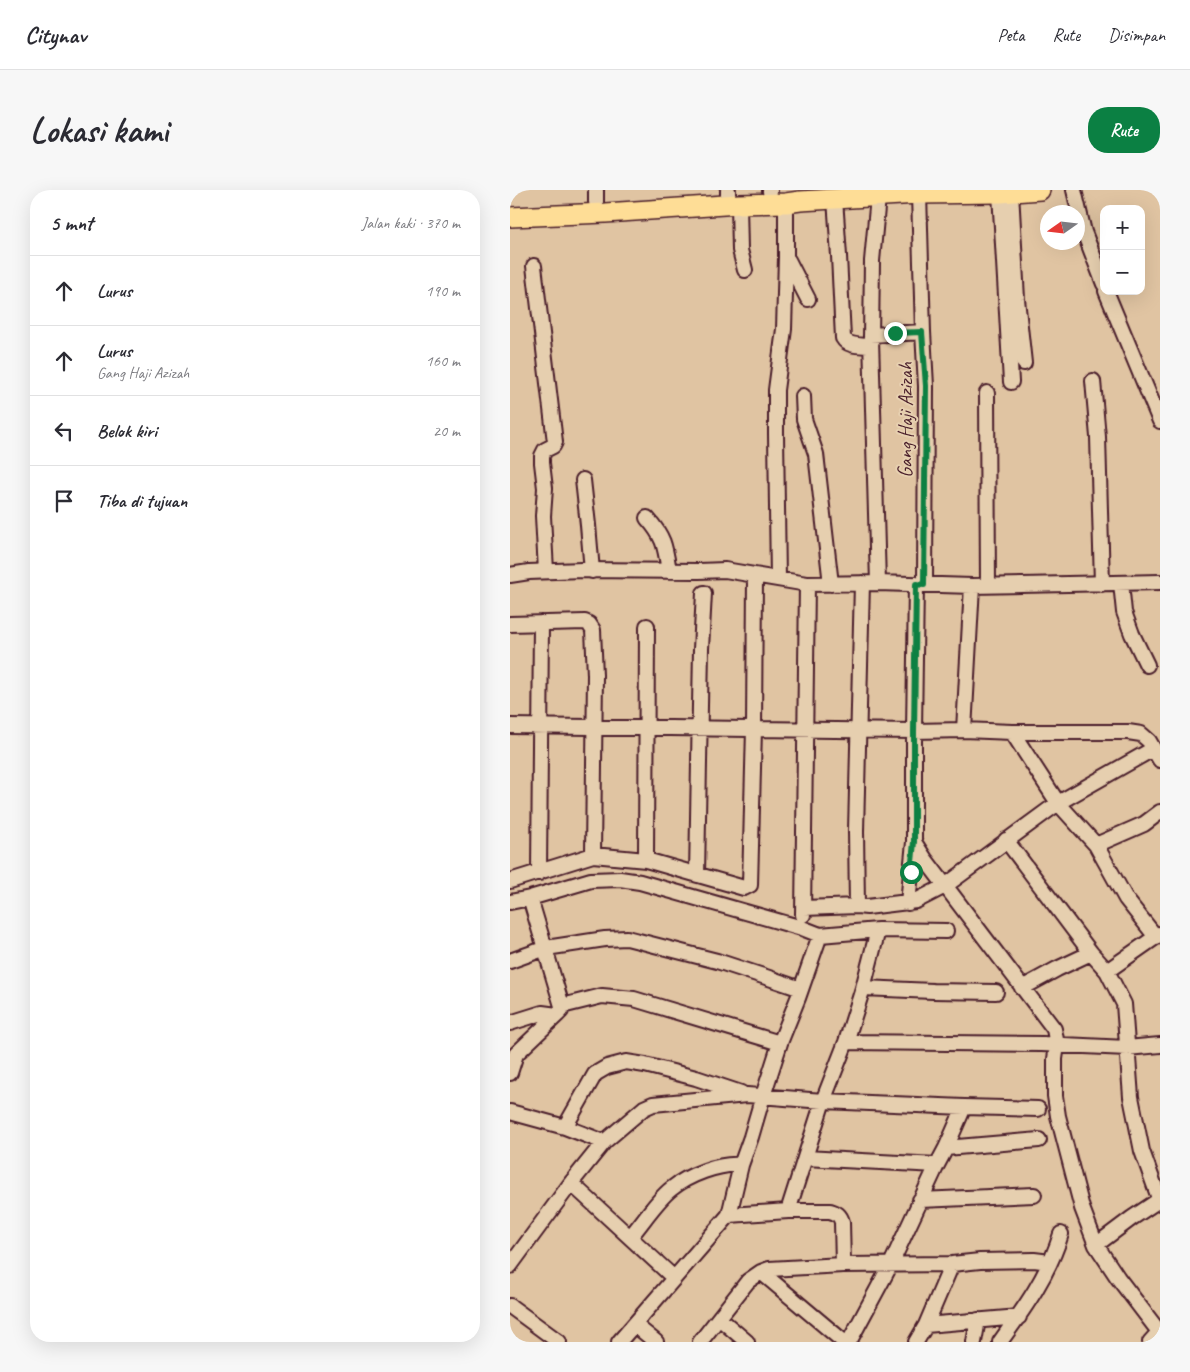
<!DOCTYPE html>
<html lang="id">
<meta charset="utf-8">
<style>
body{margin:0;font-family:Caveat,sans-serif;background:#f7f7f7;color:#2b2b33}
.controls{position:absolute;right:15px;top:15px;display:grid;overflow:hidden;border-radius:10px;box-shadow:0 5px 20px #0002}
.controls button{width:45px;height:45px;display:grid;place-items:center;padding:0;border:0;border-bottom:1px solid #e1e1e2;background:#fff;color:#2b2b33;font:25px sans-serif}
.compass{position:absolute;left:530px;top:15px;width:45px;height:45px;border-radius:50%;background:#fff;box-shadow:0 5px 20px #0002;rotate:256deg}
.stop{position:absolute;width:15px;height:15px;margin:-11px;border:4px solid #0b8043;border-radius:50%;background:#fff}
.stop.end{background:#0b8043;border-color:#fff;box-shadow:0 1px 5px #0008}
.list{margin:0;padding:0;list-style:none}
h2{display:flex;justify-content:space-between;align-items:center;height:65px;margin:0;padding:0 20px;font-size:21px}
h2 small{font-size:16px;font-weight:400;color:#7c7c81}
.list li{display:grid;grid-template-columns:32px 1fr auto;gap:15px;align-items:center;box-sizing:border-box;height:70px;padding:0 20px;border-top:1px solid #e1e1e2}
.list b{display:block;font-size:19px;white-space:nowrap}
.list p{margin:0;font-size:16px;white-space:nowrap;color:#7c7c81}
.list em{font-size:16px;font-style:normal;color:#7c7c81}
.icon{flex:none;width:28px;height:28px;fill:none;stroke:currentColor;stroke-width:2;stroke-linecap:round;stroke-linejoin:round}
.map{position:relative;flex:none;width:650px;height:1152px;overflow:hidden;border-radius:20px}
header{display:flex;align-items:center;gap:30px;box-sizing:border-box;height:70px;padding:0 25px;background:#fff;border-bottom:1px solid #e1e1e2}
header strong{font-size:24px}
nav{display:flex;gap:28px;margin-inline-start:auto;font-size:18px}
.intro{display:flex;align-items:center;justify-content:space-between;box-sizing:border-box;height:120px;padding:0 30px}
h1{margin:0;font-size:35px}
.button{padding:12px 22px;border-radius:20px;background:#0b8043;color:#fff;font-size:18px;font-weight:700}
main{display:flex;gap:30px;padding:0 30px}
aside{flex:1;background:#fff;border-radius:20px;box-shadow:0 5px 20px #0002}
.map>svg:first-child{display:block}
</style>
<header>
<strong>Citynav</strong>
<nav><a>Peta</a><a>Rute</a><a>Disimpan</a></nav>
</header>
<div class="intro"><h1>Lokasi kami</h1><a class="button">Rute</a></div>
<main>
<aside>
<h2>5 mnt<small>Jalan kaki · 370 m</small></h2>
<ul class="list">
<li><svg class="icon" aria-label="ahead" viewBox="0 0 24 24"><path d="M12 20V5M6 11l6-6 6 6"/></svg><div><b>Lurus</b></div><em>190 m</em></li>
<li><svg class="icon" aria-label="ahead" viewBox="0 0 24 24"><path d="M12 20V5M6 11l6-6 6 6"/></svg><div><b>Lurus</b><p>Gang Haji Azizah</p></div><em>160 m</em></li>
<li><svg class="icon" aria-label="left" viewBox="0 0 24 24"><path d="M17 20v-9H6M10 6l-5 5 5 5"/></svg><div><b>Belok kiri</b></div><em>20 m</em></li>
<li><svg class="icon" aria-label="arrive" viewBox="0 0 24 24"><path d="M6 21V4h12l-3 4 3 4H6"/></svg><div><b>Tiba di tujuan</b></div></li>
</ul>
</aside>
<div class="map">
<svg width="650" height="1152" viewBox="0 0 650 1152">
<rect width="100%" height="100%" fill="#e0c4a2"/>
<filter id="ink" filterUnits="userSpaceOnUse"><feTurbulence type="fractalNoise" baseFrequency=".02" numOctaves="2"/><feDisplacementMap in="SourceGraphic" scale="10" xChannelSelector="R" yChannelSelector="G"/><feConvolveMatrix kernelMatrix="1 2 1 2 8 2 1 2 1" color-interpolation-filters="sRGB"/></filter>
<g filter="url(#ink)">
<g fill="none" stroke-linecap="round" stroke-linejoin="round">
<g stroke="#4a1f2b" stroke-width="18">
<path id="minor" d="M86,0V12
M218,0V5
M260,0V2
M564,0L574,42L594,94
M501,2L507,109L514,173
M490,3L501,192
M409,4L413,142L416,196L415,395
M325,9L329,66L333,148C338,157 351,155 361,156
M229,14L230,60L235,80
M278,70L298,109
M24,76L45,252L43,256L35,260L32,266V273L35,298L33,326L36,381
M596,101L650,231
M361,145L413,142
M583,191L588,247L592,394
M477,203L478,396
M293,206L294,229L306,264L321,394
M73,290L78,335L82,381
M137,328C154,347 155,356 159,381
M0,385L19,382L72,380L189,381L215,380L297,394L368,393L462,396L650,392
M268,389L266,244V200L274,139L276,67V13
M368,393L361,149L362,71L368,7
M611,393L614,422L622,444L637,475
M406,394L404,541V652L415,669L544,839L547,855L545,869V906L548,926L572,1018L586,1055L608,1088L650,1143
M0,434L75,432L79,434L83,440L85,485L83,665
M0,536L404,541L454,540L502,542H618L631,544L639,551L650,570
M454,540L462,396
M502,542L548,613L586,655L634,634L650,622
M496,650L581,763L597,781L614,814L621,907L632,961L650,1011
M586,655L616,709L646,747
M136,670L137,436
M29,683C29,600 31,517 31,433
M187,685L191,459L194,403
M0,691L83,665L136,670L234,698L240,695L244,539L245,386
M20,708L81,690L110,689L130,692L292,738L310,745L368,740L436,741
M0,712L20,708L52,816L51,821L47,825L6,864L0,883
M398,713L404,652
M347,716L346,641L352,393
M294,718L347,716L357,717L406,711L435,696L548,613L643,559
M293,725L297,394
M0,771L36,758L95,749L117,748L207,771L256,787L291,799
M597,781L650,744
M353,798L423,801L486,802
M512,798L547,779L581,763
M52,816L92,806L124,809L270,853
M0,833L32,823L47,825
M336,852L532,854L617,858L650,855
M0,922L55,937L94,952
M55,937L85,884L97,877L116,872L135,875L186,888L231,903
M436,958L454,917
M295,968L427,975
M61,993L164,1088
M410,1010L524,1005
M278,1021L313,911L336,852L353,798L368,740
M219,1025L278,1021H320C327,1023 330,1025 332,1032L333,1075
M120,1047C133,1032 146,1011 161,999C178,985 209,973 231,975
M586,1055L622,1028L649,1010
M0,1076L61,993L94,952L134,918L143,914L237,905L313,911L454,917L528,919
M251,1082L334,1152
M0,1116L49,1152
M209,1128L237,1152
M125,1135L146,1152
M416,1135L509,1127
M109,1152L219,1025L231,975L241,947L253,906L270,853L288,808L310,745
M190,1152L238,1091L251,1082L259,1079L333,1075L442,1074L470,1071L524,1070L540,1072
M339,1152L381,1074L427,975L436,958L529,950
M406,1152L416,1135L442,1074
M464,1152L468,1130
M490,1152C514,1119 539,1084 551,1044
M640,1152L649,1142"/>
</g>
<g stroke="#4a1f2b" stroke-width="22">
<path id="highway" d="M0,27L95,23L229,14L276,13L290,11L409,4L490,3L530,0"/>
</g>
<use href="#minor" stroke="#e6cfaf" stroke-width="14"/>
<use href="#highway" stroke="#fedd96" stroke-width="19"/>
</g>
</g>
<g fill="none" stroke-linecap="round" stroke-linejoin="round" filter="url(#ink)">
<path stroke="#0b8043" stroke-width="6" d="M385,143L412,142L416,196L414,395L406,394L404,542V652L401,682"/>
</g>
<g text-anchor="middle" stroke-width="4" stroke-linejoin="round" paint-order="stroke">
<g font-size="20" fill="#4a1f2b" stroke="#e6cfaf">
<text transform="translate(395 230) rotate(-90)" y="7">Gang Haji Azizah</text>
</g>
</g>
</svg>
<div class="controls">
<button>+</button>
<button>−</button>
</div>
<svg class="compass" viewBox="-18 -18 36 36"><path d="M0-13l5 13h-10z" fill="#e53935"/><path d="M0 13l5-13h-10z" fill="#7c7c81"/></svg>
<div class="stop" style="left:401px;top:682px"></div>
<div class="stop end" style="left:385px;top:143px"></div>
</div>
</main>
